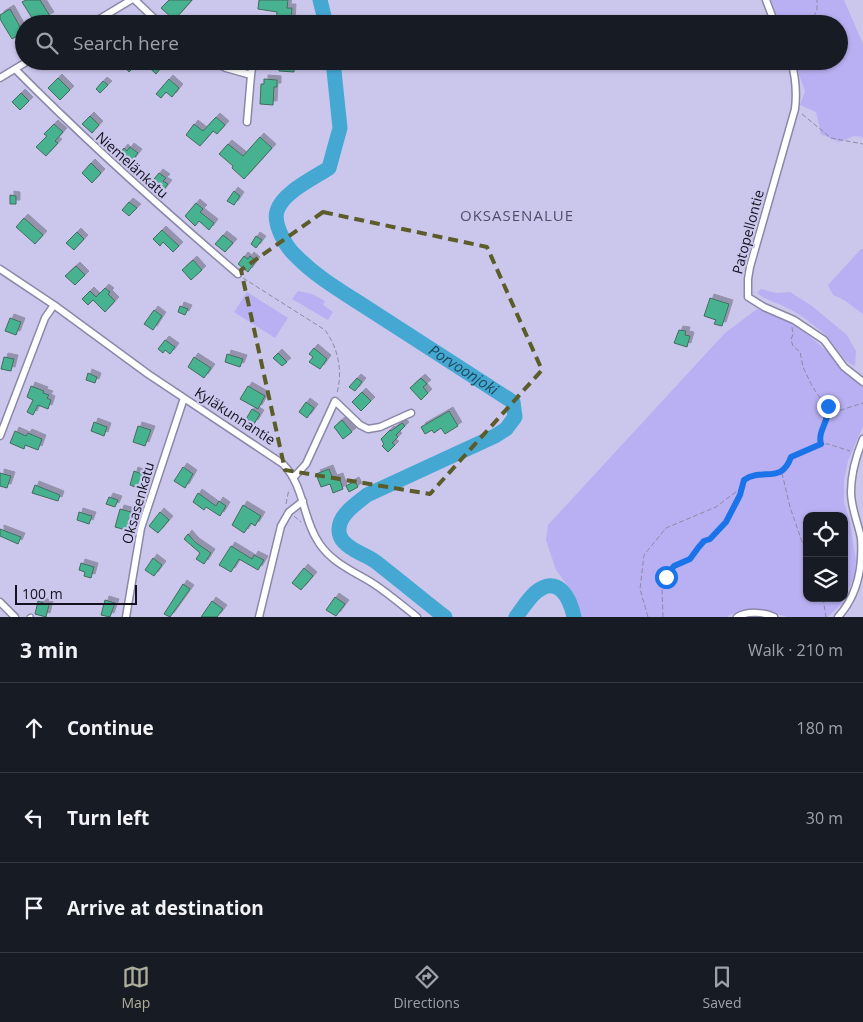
<!DOCTYPE html>
<meta charset="utf-8">
<style>
body{margin:0;font-family:"Open Sans",sans-serif;background:#20242c;color:#f1f3f6}
.controls{position:absolute;right:15px;bottom:15px;display:grid;overflow:hidden;border-radius:10px;box-shadow:0 1px 4px #0004}
.controls button{width:45px;height:45px;display:grid;place-items:center;padding:0;border:0;border-bottom:1px solid #363941;background:#171b24;color:#f1f3f6;font:25px sans-serif}
.scale{position:absolute;left:15px;bottom:12px;width:122px;box-sizing:border-box;padding-left:5px;border:2px solid #13121e;border-top:0;font-size:14px;line-height:18px;white-space:nowrap;color:#13121e;-webkit-text-stroke:4px #cbc7ec;paint-order:stroke}
.stop{position:absolute;width:15px;height:15px;margin:-11px;border:4px solid #1a73e8;border-radius:50%;background:#fff}
.stop.end{background:#1a73e8;border-color:#fff;box-shadow:0 1px 5px #0008}
.list{margin:0;padding:0;list-style:none}
h2{display:flex;justify-content:space-between;align-items:center;height:65px;margin:0;padding:0 20px;font-size:21px}
h2 small{font-size:16px;font-weight:400;color:#9ea1a6}
.list li{display:grid;grid-template-columns:32px 1fr auto;gap:15px;align-items:center;box-sizing:border-box;height:90px;padding:0 20px;border-top:1px solid #363941}
.list b{display:block;font-size:19px;white-space:nowrap}
.list em{font-size:16px;font-style:normal;color:#9ea1a6}
.icon{flex:none;width:28px;height:28px;fill:none;stroke:currentColor;stroke-width:2;stroke-linecap:round;stroke-linejoin:round}
.map{position:relative;flex:none;width:863px;height:617px;overflow:hidden}
.search{position:absolute;background:#171b24;box-shadow:0 1px 4px #0004;left:15px;right:15px;top:15px;height:55px;display:flex;align-items:center;gap:12px;box-sizing:border-box;padding:0 18px;border-radius:28px;color:#9ea1a6;font-size:19px}
.sheet{height:335px;background:#171b24}
nav{display:flex;justify-content:space-around;align-items:center;box-sizing:border-box;height:70px;border-top:1px solid #363941;background:#171b24;font-size:14px;color:#9ea1a6}
nav a{display:grid;justify-items:center;gap:2px}
nav .on{color:#aeaf9a}
.map>svg:first-child{display:block}
</style>
<div class="map">
<svg width="863" height="617" viewBox="0 0 863 617">
<defs>
<filter id="shadow"><feDropShadow dx="4" dy="-4" stdDeviation="0" flood-color="#0004"/></filter>
</defs>
<rect width="100%" height="100%" fill="#cbc7ec"/>
<path fill="#b8b0f2" fill-rule="evenodd" d="M771,0H844L863,44V137L854,136L839,142L821,134L816,112L800,105L805,91L794,61H839V24H779Z
M861,249H863V314C851,306 847,300 833,295L828,285Z
M761,289L776,293L790,292L812,306L847,335L856,351L855,366C842,362 836,345 826,336C814,324 800,314 785,307C775,302 766,300 757,293Z
M298,291L312,294L325,301L323,305L333,312L328,320L292,299Z
M247,292L288,318L275,338L234,312Z
M757,309L791,320L830,354L853,379L863,387V426L848,461L844,480V502L850,522L856,561L854,577L843,602L828,617C817,617 799,617 788,617C765,612 750,601 727,617H579L567,585L556,570L546,540L548,525L725,333ZM807,516H844V598H807Z"/>
<g fill="none" stroke-linecap="round" stroke-linejoin="round">
<g stroke="#45a8d3" stroke-width="15">
<path d="M320,0L326,24"/>
<path id="s1" d="M333,61L340,128L329,168C314,178 283,192 277,211C273,224 286,247 295,255C318,279 348,295 375,313C421,343 467,372 513,402L515,417L506,429L495,436L367,495C356,504 338,515 339,531C339,534 341,539 343,541C352,552 366,554 376,562C399,580 422,599 445,617"/>
<path d="M516,617C522,609 528,599 536,592C558,574 570,598 574,617"/>
</g>
</g>
<path fill="#47b290" stroke="#436b5d" filter="url(#shadow)" d="M26,0H40L50,16L39,22L35,16L32,18L22,2Z
M169,0H192L177,17L174,15L172,18L161,8Z
M259,0H288L287,8H292L291,24H276L277,12L258,9Z
M10,9L23,32L12,39L0,19V15Z
M120,61H133L136,65L129,72Z
M142,61H167L156,74Z
M280,61H294V72L279,71Z
M58,78L70,90L60,100L48,88Z
M169,79L179,88L172,97L166,92L161,98L156,94Z
M264,79L277,80V87H274L273,105L260,104L261,84H264Z
M103,81L108,85L100,93L96,89Z
M21,93L29,101L20,110L12,102Z
M90,116L99,125L92,133L82,124Z
M216,117L225,125L217,134L213,131L200,146L186,135L194,124L203,131Z
M54,124L63,132L55,141L58,143L46,156L36,147L47,136L44,134Z
M260,137L272,148L244,179L232,168L233,166L219,154L228,144L243,156Z
M130,147L138,153L128,166L116,158L124,148L127,151Z
M91,163L101,173L92,183L82,173Z
M159,173L166,178L163,181L168,184L161,193L150,184Z
M234,191L240,196L234,205L227,201Z
M10,195L16,196V204H10Z
M129,202L137,208L129,216L122,210Z
M196,203L203,209L200,212L214,223L209,230L199,221L195,226L185,216Z
M24,218L43,235L35,244L16,227Z
M162,230L179,246L173,252L163,242L160,246L153,239Z
M77,232L84,239L74,250L66,243Z
M223,235L233,243L225,252L215,244Z
M256,236L262,240L256,248L251,244Z
M244,256L248,259L250,256L256,261L248,272L238,264Z
M193,260L202,270L191,280L182,270Z
M76,266L85,275L75,285L65,276Z
M105,288L110,292L108,294L115,301L105,312L93,300L88,305L82,299L90,291L96,297Z
M710,298L729,304L722,326L714,324L716,320L704,316Z
M180,306L188,309L185,315L178,312Z
M154,310L162,316L153,330L144,324Z
M10,318L21,322L16,335L5,331Z
M679,330L686,331L685,335L690,336L687,347L674,343Z
M165,340L175,347L170,354L165,350L163,353L158,349Z
M314,348L327,359L320,369L309,362L313,357L309,354Z
M278,353L287,362L282,366L273,358Z
M227,354L243,359L240,367L225,362Z
M4,357L14,359L11,371L1,369Z
M194,357L211,368L204,378L188,367Z
M88,373L97,377L95,383L86,380Z
M357,378L362,382L355,391L349,387Z
M421,378L427,384L423,387L428,393L421,400L410,388Z
M31,386L44,391L43,393L49,395L47,398L51,400L48,409L38,405L33,415L27,412L33,400L27,397Z
M248,386L265,396L258,409L240,399Z
M362,392L371,401L361,411L352,402Z
M306,402L314,408L307,418L299,412Z
M252,409L260,414L254,424L246,419Z
M449,411L458,426L445,434L441,428L434,433L432,430L425,434L421,427Z
M342,420L352,432L343,439L334,427Z
M94,422L107,427L104,436L91,431Z
M402,423L405,426L396,435L398,437L392,443L395,445L388,452L382,446L384,444L381,439L390,430L391,431Z
M138,426L151,430L145,446L133,442Z
M15,431L26,436L28,433L42,439L38,450L25,445L24,449L10,443Z
M183,467L193,474L185,488L174,481Z
M329,469L333,479L339,477L343,489L333,493L330,484L321,487L316,474Z
M134,471L144,475L140,489L130,485Z
M0,473L11,476L7,488L0,486Z
M355,481L358,487L349,492L346,486Z
M35,485L60,495L58,501L32,493Z
M198,493L216,506L219,501L226,506L220,516L206,507L204,510L193,502Z
M109,497L118,500L115,507L106,504Z
M243,505L261,516L255,526L251,523L244,533L232,525Z
M120,509L131,512L126,530L115,527Z
M79,512L92,516L89,524L77,520Z
M160,512L169,520L158,533L149,526Z
M0,529L21,537L18,544L0,536Z
M188,534L195,542L211,553L204,564L196,559L200,553L184,539Z
M231,546L252,559L254,555L264,560L258,570L239,559L231,572L219,565Z
M153,558L162,565L154,576L145,570Z
M81,563L94,567L91,578L84,576L85,572L79,570Z
M304,568L313,576L301,590L292,583Z
M183,584L190,589L170,617L164,614Z
M335,597L345,604L336,616L326,610Z
M105,600L115,603L110,617L101,615Z
M38,601L49,605L46,617L35,614Z
M212,601L223,609L217,617H201Z"/>
<g fill="none" stroke-linecap="round" stroke-linejoin="round">
<g stroke="#8a87a9" stroke-width="5.5">
<path id="service" d="M29,617L31,616"/>
</g>
<g stroke="#8a87a9" stroke-width="9">
<path id="minor" d="M135,0L160,24
M766,0L775,24
M91,24L131,0
M212,61L226,68L251,75L247,122
M791,61C796,78 797,92 795,109L750,267L748,279V297L764,307L794,320L824,340L844,367L863,382
M15,69C86,141 161,208 238,274
M251,75L253,61
M0,78L28,61
M0,269L54,305L148,374L283,464C305,487 302,518 319,543C332,563 355,572 374,584C389,594 403,606 417,617
M0,436L45,318L54,305
M294,477L306,464L335,401L360,425L368,429L380,427L411,413
M0,602L15,617
M126,617L141,528L184,398
M259,617L281,526L289,512L303,501
M737,617C747,611 764,612 774,617
M838,617C858,595 863,568 861,538C858,523 851,508 851,492C851,474 856,456 863,439"/>
</g>
<path stroke="#8c89a5" stroke-width="1" stroke-dasharray="5 2.5" stroke-linecap="butt" d="M813,24L812,20L817,10V0
M802,114L831,138L863,144
M243,278L325,330C338,348 343,370 337,393
M792,327L793,334L791,340L793,346L800,352L803,367L812,386L822,401L828,406C830,421 817,431 821,444
M827,418L838,411L863,403
M782,473L790,507L807,556
M286,504L289,489
M294,516L301,522
M823,598L826,617
M648,617L640,589L644,555L666,528L716,507L741,488
M663,617L662,588L666,577L675,566L690,559L705,541L710,539L726,522L740,495L744,480C764,467 781,485 791,457L821,444H828L850,451"/>
<use href="#service" stroke="#fff" stroke-width="3"/>
<use href="#minor" stroke="#fff" stroke-width="6"/>
</g>
<g fill="none" stroke-linecap="round" stroke-linejoin="round">
<path stroke="#1a73e8" stroke-width="6" d="M666,577L674,566L690,559L698,548L704,541L710,539L726,522L740,495L744,480C763,467 781,485 791,457L821,444C817,431 830,421 828,406"/>
</g>
<path fill="none" stroke="#5b5c29" stroke-width="4" stroke-dasharray="10 6" stroke-linejoin="round" d="M323,212L487,247L542,370L430,494L285,470L241,270Z"/>
<g text-anchor="middle" stroke-width="4.5" stroke-linejoin="round" paint-order="stroke">
<g font-size="14" fill="#13121e" stroke="#cbc7ec">
<text transform="translate(132 165) rotate(42)" y="5">Niemelänkatu</text>
<text transform="translate(748 232) rotate(-75)" y="5">Patopellontie</text>
<text transform="translate(235 416) rotate(33)" y="5">Kyläkunnantie</text>
<text transform="translate(138 503) rotate(-74)" y="5">Oksasenkatu</text>
</g>
<g font-size="15" letter-spacing="1" fill="#504d6c" stroke="#cbc7ec">
<text x="517" y="221">OKSASENALUE</text>
</g>
<g font-size="15" font-style="italic" fill="#1c4658" stroke="#cbc7ec">
<text dy="5" stroke="none"><textPath href="#s1" startOffset="431">Porvoonjoki</textPath></text>
</g>
</g>
</svg>
<div class="controls">
<button><svg class="icon" aria-label="locate" viewBox="0 0 24 24"><circle cx="12" cy="12" r="6"/><path d="M12 2v4M12 18v4M2 12h4M18 12h4"/></svg></button>
<button><svg class="icon" aria-label="layers" viewBox="0 0 24 24"><path d="M12 4l9 5-9 5-9-5zM3 14l9 5 9-5"/></svg></button>
</div>
<div class="scale">100 m</div>
<div class="stop" style="left:666px;top:577px"></div>
<div class="stop end" style="left:828px;top:406px"></div>
<div class="search"><svg class="icon" aria-label="search" viewBox="0 0 24 24"><circle cx="10" cy="10" r="6"/><path d="M15 15l6 6"/></svg>Search here</div>
</div>
<section class="sheet">
<h2>3 min<small>Walk · 210 m</small></h2>
<ul class="list">
<li><svg class="icon" aria-label="ahead" viewBox="0 0 24 24"><path d="M12 20V5M6 11l6-6 6 6"/></svg><div><b>Continue</b></div><em>180 m</em></li>
<li><svg class="icon" aria-label="left" viewBox="0 0 24 24"><path d="M17 20v-9H6M10 6l-5 5 5 5"/></svg><div><b>Turn left</b></div><em>30 m</em></li>
<li><svg class="icon" aria-label="arrive" viewBox="0 0 24 24"><path d="M6 21V4h12l-3 4 3 4H6"/></svg><div><b>Arrive at destination</b></div></li>
</ul>
</section>
<nav>
<a class="on"><svg class="icon" aria-label="map" viewBox="0 0 24 24"><path d="M3 6l6-2 6 2 6-2v14l-6 2-6-2-6 2zM9 4v14M15 6v14"/></svg>Map</a>
<a><svg class="icon" aria-label="directions" viewBox="0 0 24 24"><path d="M12 3l9 9-9 9-9-9zM9 14v-3h6M13 9l2 2-2 2"/></svg>Directions</a>
<a><svg class="icon" aria-label="saved" viewBox="0 0 24 24"><path d="M7 4h10v16l-5-4-5 4z"/></svg>Saved</a>
</nav>
